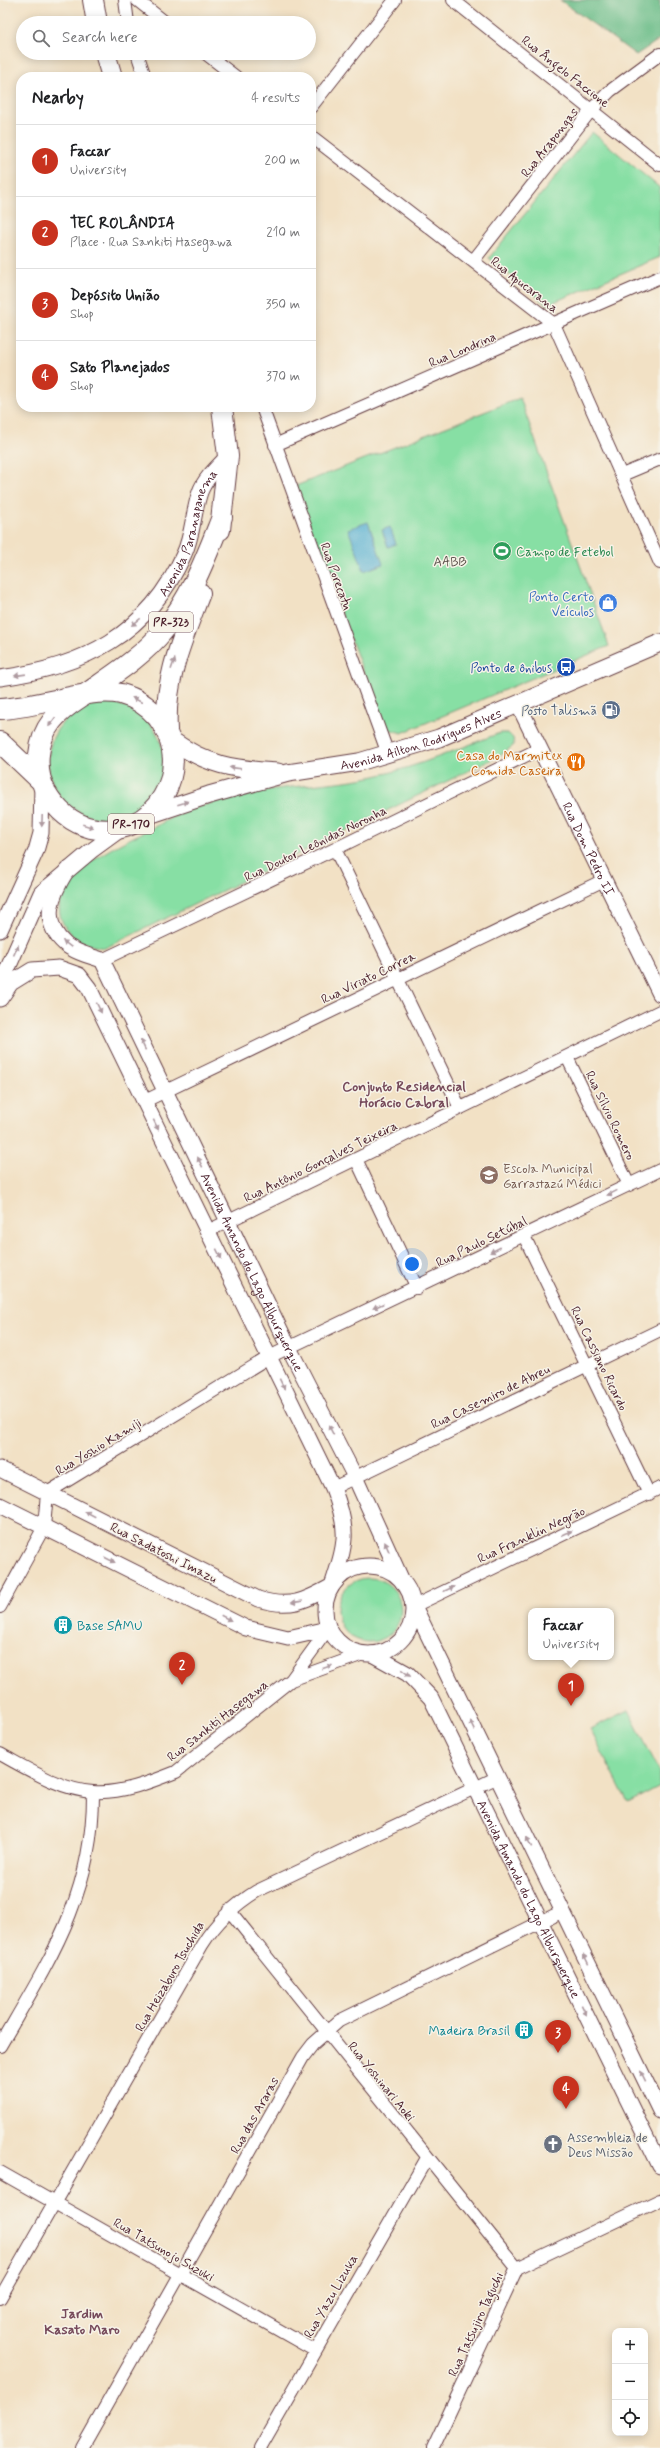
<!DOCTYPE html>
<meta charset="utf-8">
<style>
body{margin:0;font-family:Mynerve,sans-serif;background:#f2f2f2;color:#202124}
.controls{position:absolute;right:12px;bottom:12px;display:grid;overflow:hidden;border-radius:8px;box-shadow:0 2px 10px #0003}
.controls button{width:36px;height:36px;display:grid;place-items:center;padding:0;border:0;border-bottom:1px solid #e0e0e0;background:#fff;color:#202124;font:20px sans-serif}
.you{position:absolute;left:412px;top:1264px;width:14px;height:14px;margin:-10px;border:3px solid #fff;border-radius:50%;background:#1a73e8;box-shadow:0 0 0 6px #1a73e833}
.badge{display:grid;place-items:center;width:26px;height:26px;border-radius:50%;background:#c8321e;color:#fff;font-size:13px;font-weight:700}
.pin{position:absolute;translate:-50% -33px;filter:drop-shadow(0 1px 2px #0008)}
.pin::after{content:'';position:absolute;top:21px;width:14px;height:12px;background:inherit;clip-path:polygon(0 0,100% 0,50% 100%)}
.popup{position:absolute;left:528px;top:1608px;width:86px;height:52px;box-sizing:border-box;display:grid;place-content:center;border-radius:8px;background:#fff;filter:drop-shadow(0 1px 3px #0005);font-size:13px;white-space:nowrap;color:#757577}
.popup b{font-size:15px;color:#202124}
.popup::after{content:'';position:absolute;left:50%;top:100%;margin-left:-8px;border:8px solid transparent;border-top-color:#fff}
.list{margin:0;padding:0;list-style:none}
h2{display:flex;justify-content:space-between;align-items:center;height:52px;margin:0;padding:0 16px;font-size:17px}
h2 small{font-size:13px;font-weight:400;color:#757577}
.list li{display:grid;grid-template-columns:26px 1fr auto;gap:12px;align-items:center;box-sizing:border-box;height:72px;padding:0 16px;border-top:1px solid #e0e0e0}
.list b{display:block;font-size:15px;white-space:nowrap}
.list p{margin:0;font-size:13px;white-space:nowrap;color:#757577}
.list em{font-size:13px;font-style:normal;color:#757577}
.icon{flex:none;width:22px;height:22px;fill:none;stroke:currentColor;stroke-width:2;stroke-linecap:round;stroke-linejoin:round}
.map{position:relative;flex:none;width:660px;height:2448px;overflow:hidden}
.search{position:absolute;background:#fff;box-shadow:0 2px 10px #0003;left:16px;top:16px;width:300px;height:44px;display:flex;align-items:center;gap:10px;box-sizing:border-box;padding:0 14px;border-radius:22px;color:#757577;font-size:15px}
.panel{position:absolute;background:#fff;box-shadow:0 2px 10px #0003;left:16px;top:72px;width:300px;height:340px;border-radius:16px}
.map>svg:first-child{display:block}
</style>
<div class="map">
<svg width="660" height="2448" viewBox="0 0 660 2448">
<rect width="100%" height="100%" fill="#f7f3e8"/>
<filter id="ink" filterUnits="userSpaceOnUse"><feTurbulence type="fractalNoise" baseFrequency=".025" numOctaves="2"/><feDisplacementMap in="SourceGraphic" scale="8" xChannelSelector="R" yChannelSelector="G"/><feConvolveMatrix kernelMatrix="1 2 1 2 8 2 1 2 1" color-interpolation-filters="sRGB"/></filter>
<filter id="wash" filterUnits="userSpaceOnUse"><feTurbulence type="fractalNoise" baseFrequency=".012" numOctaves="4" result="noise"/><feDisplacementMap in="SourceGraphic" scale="16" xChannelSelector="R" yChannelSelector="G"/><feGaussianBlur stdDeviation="0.9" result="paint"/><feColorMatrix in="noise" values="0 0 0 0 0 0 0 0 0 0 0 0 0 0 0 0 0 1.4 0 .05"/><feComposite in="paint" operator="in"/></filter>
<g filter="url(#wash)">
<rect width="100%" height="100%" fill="#f2e1c5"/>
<path fill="#87dfa4" stroke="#687f68" d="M592,132L660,188V257L547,305L489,258Z
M520,398L609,646L402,733L388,729L380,716L293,487Z
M48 761a58 58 0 1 1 116 0a58 58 0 1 1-116 0Z
M500,733H508L513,738L514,745L501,755L105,948C87,946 69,939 62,921C44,877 121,843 150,829C163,823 175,815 188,810C207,804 227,799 246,794C288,785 333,785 375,776C419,767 459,748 500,733Z
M337 1610a32 32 0 1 1 64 0a32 32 0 1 1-64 0Z
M628,1710L660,1772V1786L628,1803L590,1729Z"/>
<path fill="#6dbe8a" stroke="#5c6e5a" d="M560,0H660V39L636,55Z"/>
<path fill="#52afd1" stroke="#4e677e" d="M368,522L383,564L364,571L348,529Z
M390,527L396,544L388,547L382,530Z"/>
</g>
<g filter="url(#ink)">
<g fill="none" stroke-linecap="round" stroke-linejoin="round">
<g stroke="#633c42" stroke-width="14">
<path id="minor" d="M125,0L128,23
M137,0L166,23
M453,0L660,165
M137,53L145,77
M205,53L236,77
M311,107L395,0
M311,136L554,324L660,563
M473,261L592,109L610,91L660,54
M262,407L388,754
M275,445L660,277
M622,475L660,459
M335,849L460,1108
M102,960L335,849L539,749
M567,1057L629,1185
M145,1101L604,880
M356,1159L417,1288
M208,1231L660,1011
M524,1236L649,1494
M333,1488L660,1330
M414,1606L660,1488
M0,1607L44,1527L47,1493L269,1357L660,1170
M291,1680L363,1654
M0,1754C28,1769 61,1790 93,1792C121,1794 151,1782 176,1772L291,1680L328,1629
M229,1910L517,2268
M0,2046C49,1961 94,1894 93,1792
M0,2172L314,2350
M0,2298L202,1945C217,1921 234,1905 257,1891L498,1777
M82,2448L303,2057L313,2044L339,2021L563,1911
M260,2448L427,2158
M433,2448L517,2268L660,2200"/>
</g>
<g stroke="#633c42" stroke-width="17">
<g id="tertiary">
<path id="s1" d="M0,678C83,667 149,634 184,554C193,535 193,512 200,492C205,478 218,467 228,456"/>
<path id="s2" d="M518,704L660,994"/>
<path id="s3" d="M67,870C52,894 39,921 65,944C74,952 90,956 102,960L289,1348L355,1477L403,1583"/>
<path d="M0,930L36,851L41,833L42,785"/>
<path d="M0,986L41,893L91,851L124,827"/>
<path d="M0,999L11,983L32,970L59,968L79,975L89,988L333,1488C350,1531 346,1543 332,1586C305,1601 290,1609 258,1599L0,1469"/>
<path d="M0,1505L246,1628L288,1638L328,1629"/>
<circle cx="369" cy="1610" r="44"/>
<path d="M414,1606L660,2111"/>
<path id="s4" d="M372,1654L408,1674L431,1698L660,2166"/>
</g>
</g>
<g stroke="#633c42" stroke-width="19">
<g id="secondary">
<path d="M170,739C208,766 232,769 278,772"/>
<path id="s5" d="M146,816L209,795L288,773L359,762L439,738L660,643"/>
</g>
</g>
<g stroke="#633c42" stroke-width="22">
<path id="trunk" d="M93,0L97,23
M105,53L112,77
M220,530L228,456L222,407
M0,709C37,708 89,687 121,694C136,698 149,707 158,718C197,768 154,842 91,828C71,823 56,809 46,792C34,770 37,740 52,721C62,708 77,700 90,691C116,673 144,655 164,630C192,596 206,557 222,517
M167,730C164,679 182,640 200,593
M0,742L42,782"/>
</g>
<use href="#minor" stroke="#fff" stroke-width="12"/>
<use href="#tertiary" stroke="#fff" stroke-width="15"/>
<use href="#secondary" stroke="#fff" stroke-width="17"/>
<use href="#trunk" stroke="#fff" stroke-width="20"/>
</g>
<defs><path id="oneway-solid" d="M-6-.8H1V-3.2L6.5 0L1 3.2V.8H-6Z"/></defs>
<g fill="#ae9aa0">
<use href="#oneway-solid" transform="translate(136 622) rotate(142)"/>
<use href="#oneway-solid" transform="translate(173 664) rotate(-71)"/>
<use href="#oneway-solid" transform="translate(20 675) rotate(172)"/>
<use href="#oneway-solid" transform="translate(137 700) rotate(-152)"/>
<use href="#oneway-solid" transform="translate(52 722) rotate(126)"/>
<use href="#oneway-solid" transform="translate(235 768) rotate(-173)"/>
<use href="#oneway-solid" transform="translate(183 803) rotate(-18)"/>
<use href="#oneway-solid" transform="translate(42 821) rotate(92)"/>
<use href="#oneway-solid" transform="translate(88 826) rotate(16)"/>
<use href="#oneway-solid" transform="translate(67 944) rotate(-143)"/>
<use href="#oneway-solid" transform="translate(16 950) rotate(-66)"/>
<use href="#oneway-solid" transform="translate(99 1008) rotate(64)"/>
<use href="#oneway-solid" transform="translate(143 1045) rotate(-115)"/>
<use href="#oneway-solid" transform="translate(156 1125) rotate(64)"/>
<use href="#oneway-solid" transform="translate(200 1162) rotate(-116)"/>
<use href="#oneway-solid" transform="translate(612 1193) rotate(154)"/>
<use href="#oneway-solid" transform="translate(495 1250) rotate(153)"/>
<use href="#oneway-solid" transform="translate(219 1254) rotate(64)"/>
<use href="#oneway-solid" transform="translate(378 1306) rotate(155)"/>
<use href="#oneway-solid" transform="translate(282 1384) rotate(64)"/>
<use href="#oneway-solid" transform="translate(331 1430) rotate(-117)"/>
<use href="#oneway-solid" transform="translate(90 1514) rotate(-153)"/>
<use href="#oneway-solid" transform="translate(567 1533) rotate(-25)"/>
<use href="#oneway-solid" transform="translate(387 1547) rotate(-114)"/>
<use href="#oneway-solid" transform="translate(110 1560) rotate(27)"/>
<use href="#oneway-solid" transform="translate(449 1589) rotate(-25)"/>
<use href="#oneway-solid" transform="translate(297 1602) rotate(172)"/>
<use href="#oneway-solid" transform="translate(226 1618) rotate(27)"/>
<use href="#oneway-solid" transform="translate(327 1667) rotate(-19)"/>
<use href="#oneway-solid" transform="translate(406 1673) rotate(37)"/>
<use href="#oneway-solid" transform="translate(472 1725) rotate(-116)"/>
<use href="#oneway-solid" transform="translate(529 1842) rotate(-116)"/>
<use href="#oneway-solid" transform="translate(586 1959) rotate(-116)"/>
<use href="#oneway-solid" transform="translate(584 2010) rotate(64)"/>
<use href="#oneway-solid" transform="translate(643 2076) rotate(-116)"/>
</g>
</g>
<defs>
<g id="stadium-disc" transform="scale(1)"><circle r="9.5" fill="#2e9e5b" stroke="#f7f3e8"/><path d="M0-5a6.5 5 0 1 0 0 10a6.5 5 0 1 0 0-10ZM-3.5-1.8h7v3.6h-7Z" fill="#fff"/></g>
<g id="shop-disc" transform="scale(1)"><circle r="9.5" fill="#3f7fe0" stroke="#f7f3e8"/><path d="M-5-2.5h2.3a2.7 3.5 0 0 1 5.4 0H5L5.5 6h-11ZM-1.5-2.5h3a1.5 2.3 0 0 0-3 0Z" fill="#fff"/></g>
<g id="bus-disc" transform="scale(1)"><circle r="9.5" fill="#1a4fb4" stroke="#f7f3e8"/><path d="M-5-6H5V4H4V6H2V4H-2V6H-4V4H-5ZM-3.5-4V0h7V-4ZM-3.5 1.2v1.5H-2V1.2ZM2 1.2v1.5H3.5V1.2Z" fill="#fff"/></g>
<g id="fuel-disc" transform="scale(1)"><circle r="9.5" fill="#5c6f8a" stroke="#f7f3e8"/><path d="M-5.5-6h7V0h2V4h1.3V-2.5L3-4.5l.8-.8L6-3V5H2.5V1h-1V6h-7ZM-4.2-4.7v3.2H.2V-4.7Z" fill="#fff"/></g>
<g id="restaurant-disc" transform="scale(1)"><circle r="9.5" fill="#e8710a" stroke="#f7f3e8"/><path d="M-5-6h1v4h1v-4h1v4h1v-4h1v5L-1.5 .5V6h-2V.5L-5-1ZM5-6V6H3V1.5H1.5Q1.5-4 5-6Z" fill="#fff"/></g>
<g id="school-disc" transform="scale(1)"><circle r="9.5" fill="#8d6e63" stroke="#f7f3e8"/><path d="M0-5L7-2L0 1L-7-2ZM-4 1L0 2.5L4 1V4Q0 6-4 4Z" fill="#fff"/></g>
<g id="building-disc" transform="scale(1)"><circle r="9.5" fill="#0f9aa8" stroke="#f7f3e8"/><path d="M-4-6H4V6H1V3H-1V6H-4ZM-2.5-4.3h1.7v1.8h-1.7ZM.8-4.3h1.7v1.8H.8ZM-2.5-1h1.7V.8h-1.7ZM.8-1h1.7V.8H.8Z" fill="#fff"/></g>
<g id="church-disc" transform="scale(1)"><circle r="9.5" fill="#6b7280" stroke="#f7f3e8"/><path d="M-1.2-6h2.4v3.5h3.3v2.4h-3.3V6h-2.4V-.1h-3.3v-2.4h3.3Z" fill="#fff"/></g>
</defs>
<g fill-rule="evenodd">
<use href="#stadium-disc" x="502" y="551"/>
<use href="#shop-disc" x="608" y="603"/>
<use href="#bus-disc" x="566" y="667"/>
<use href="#fuel-disc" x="611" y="710"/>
<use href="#restaurant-disc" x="576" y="762"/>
<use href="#school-disc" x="489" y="1175"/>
<use href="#building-disc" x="63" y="1625"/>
<use href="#building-disc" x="524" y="2030"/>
<use href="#church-disc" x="553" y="2144"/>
</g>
<g text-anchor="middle" stroke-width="3" stroke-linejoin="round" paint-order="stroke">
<g fill="#f7f3e8" stroke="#7e5f64" stroke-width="1">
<rect x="149" y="612" width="44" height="20" rx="3"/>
<rect x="108" y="814" width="46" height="20" rx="3"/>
</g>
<g font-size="12" font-weight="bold" fill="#4a1f2b">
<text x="171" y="626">PR-323</text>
<text x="131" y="828">PR-170</text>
</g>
<g font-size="13" fill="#4a1f2b" stroke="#f7f3e8">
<text transform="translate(566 71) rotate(38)" y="5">Rua Ângelo Faccione</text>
<text transform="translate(549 142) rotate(-52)" y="5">Rua Arapongas</text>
<text transform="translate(525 284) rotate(38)" y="5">Rua Apucarana</text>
<text transform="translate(462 349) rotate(-23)" y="5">Rua Londrina</text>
<text dy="5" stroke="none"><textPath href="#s1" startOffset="255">Avenida Paranapanema</textPath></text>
<text transform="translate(337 576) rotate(70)" y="5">Rua Porecatu</text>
<text dy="5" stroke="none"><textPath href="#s5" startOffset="286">Avenida Ailton Rodrigues Alves</textPath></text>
<text transform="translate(315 843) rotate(-26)" y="5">Rua Doutor Leônidas Noronha</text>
<text dy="5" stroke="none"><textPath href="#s2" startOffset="161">Rua Dom Pedro II</textPath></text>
<text transform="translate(368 977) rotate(-26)" y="5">Rua Viriato Correa</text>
<text transform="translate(611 1115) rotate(64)" y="5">Rua Sílvio Romero</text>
<text transform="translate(320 1161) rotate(-26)" y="5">Rua Antônio Gonçalves Teixeira</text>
<text transform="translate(481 1241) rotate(-26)" y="5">Rua Paulo Setúbal</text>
<text dy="5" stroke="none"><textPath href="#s3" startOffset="469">Avenida Amando do Lago Alburquerque</textPath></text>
<text transform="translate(600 1358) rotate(64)" y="5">Rua Cassiano Ricardo</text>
<text transform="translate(490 1396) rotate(-26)" y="5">Rua Casemiro de Abreu</text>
<text transform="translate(98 1446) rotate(-31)" y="5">Rua Yoshio Kamiji</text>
<text transform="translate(531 1534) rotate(-25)" y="5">Rua Franklin Negrão</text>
<text transform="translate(164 1552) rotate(27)" y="5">Rua Sadatoshi Imazu</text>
<text transform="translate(217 1720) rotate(-38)" y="5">Rua Sankiti Hasegawa</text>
<text dy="5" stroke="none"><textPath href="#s4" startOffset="298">Avenida Amando do Lago Alburquerque</textPath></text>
<text transform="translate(169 1976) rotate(-60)" y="5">Rua Heizaburo Tsuchida</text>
<text transform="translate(382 2081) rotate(51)" y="5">Rua Yoshinari Aoki</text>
<text transform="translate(254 2115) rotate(-61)" y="5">Rua das Araras</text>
<text transform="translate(164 2249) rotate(30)" y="5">Rua Tatsunojo Suzuki</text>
<text transform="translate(330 2296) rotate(-60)" y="5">Rua Yazu Lizuka</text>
<text transform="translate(475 2324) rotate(-65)" y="5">Rua Tatsujiro Taguchi</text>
</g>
<g font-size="13" fill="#27864d" stroke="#f7f3e8" text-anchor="start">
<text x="516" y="556">Campo de Fetebol</text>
</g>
<g font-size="13" fill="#594f49" stroke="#f7f3e8">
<text x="450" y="566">AABB</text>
</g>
<g font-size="13" fill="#366cbe" stroke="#f7f3e8" text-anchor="end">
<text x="594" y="601">Ponto Certo<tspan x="594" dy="15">Veículos</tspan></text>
</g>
<g font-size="13" fill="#164399" stroke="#f7f3e8" text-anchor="end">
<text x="552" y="672">Ponto de ônibus</text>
</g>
<g font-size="13" fill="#4e5e75" stroke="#f7f3e8" text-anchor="end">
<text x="597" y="715">Posto Talismã</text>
</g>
<g font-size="13" fill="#c56008" stroke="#f7f3e8" text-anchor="end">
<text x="562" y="760">Casa do Marmitex<tspan x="562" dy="15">Comida Caseira</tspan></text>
</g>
<g font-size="13" fill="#785e54" stroke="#f7f3e8" text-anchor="start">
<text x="503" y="1173">Escola Municipal<tspan x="503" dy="15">Garrastazú Médici</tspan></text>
</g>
<g font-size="13" fill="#0d838f" stroke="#f7f3e8" text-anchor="start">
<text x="77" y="1630">Base SAMU</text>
<text x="510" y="2035" text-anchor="end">Madeira Brasil</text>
</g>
<g font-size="13" fill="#5b616d" stroke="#f7f3e8" text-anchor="start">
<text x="567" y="2142">Assembleia de<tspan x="567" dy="15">Deus Missão</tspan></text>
</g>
<g font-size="14" font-weight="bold" fill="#764a5b" stroke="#f7f3e8">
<text x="404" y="1091">Conjunto Residencial<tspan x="404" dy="16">Horácio Cabral</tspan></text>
<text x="82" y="2318">Jardim<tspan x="82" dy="16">Kasato Maro</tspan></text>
</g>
</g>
</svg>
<div class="controls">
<button>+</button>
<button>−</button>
<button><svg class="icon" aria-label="locate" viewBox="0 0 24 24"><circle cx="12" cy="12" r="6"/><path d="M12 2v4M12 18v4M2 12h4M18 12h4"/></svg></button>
</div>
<div class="you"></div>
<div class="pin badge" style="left:571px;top:1706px">1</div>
<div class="popup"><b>Faccar</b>University</div>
<div class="pin badge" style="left:182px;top:1685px">2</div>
<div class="pin badge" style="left:558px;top:2053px">3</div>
<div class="pin badge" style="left:566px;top:2109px">4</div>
<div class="search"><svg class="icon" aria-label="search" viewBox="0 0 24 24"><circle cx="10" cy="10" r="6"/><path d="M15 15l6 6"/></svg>Search here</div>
<section class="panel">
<h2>Nearby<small>4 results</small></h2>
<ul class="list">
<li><span class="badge">1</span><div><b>Faccar</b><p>University</p></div><em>200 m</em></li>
<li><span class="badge">2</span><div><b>TEC ROLÂNDIA</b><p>Place · Rua Sankiti Hasegawa</p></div><em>210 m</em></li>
<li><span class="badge">3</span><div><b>Depósito União</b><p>Shop</p></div><em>350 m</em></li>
<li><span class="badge">4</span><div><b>Sato Planejados</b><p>Shop</p></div><em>370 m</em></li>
</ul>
</section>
</div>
